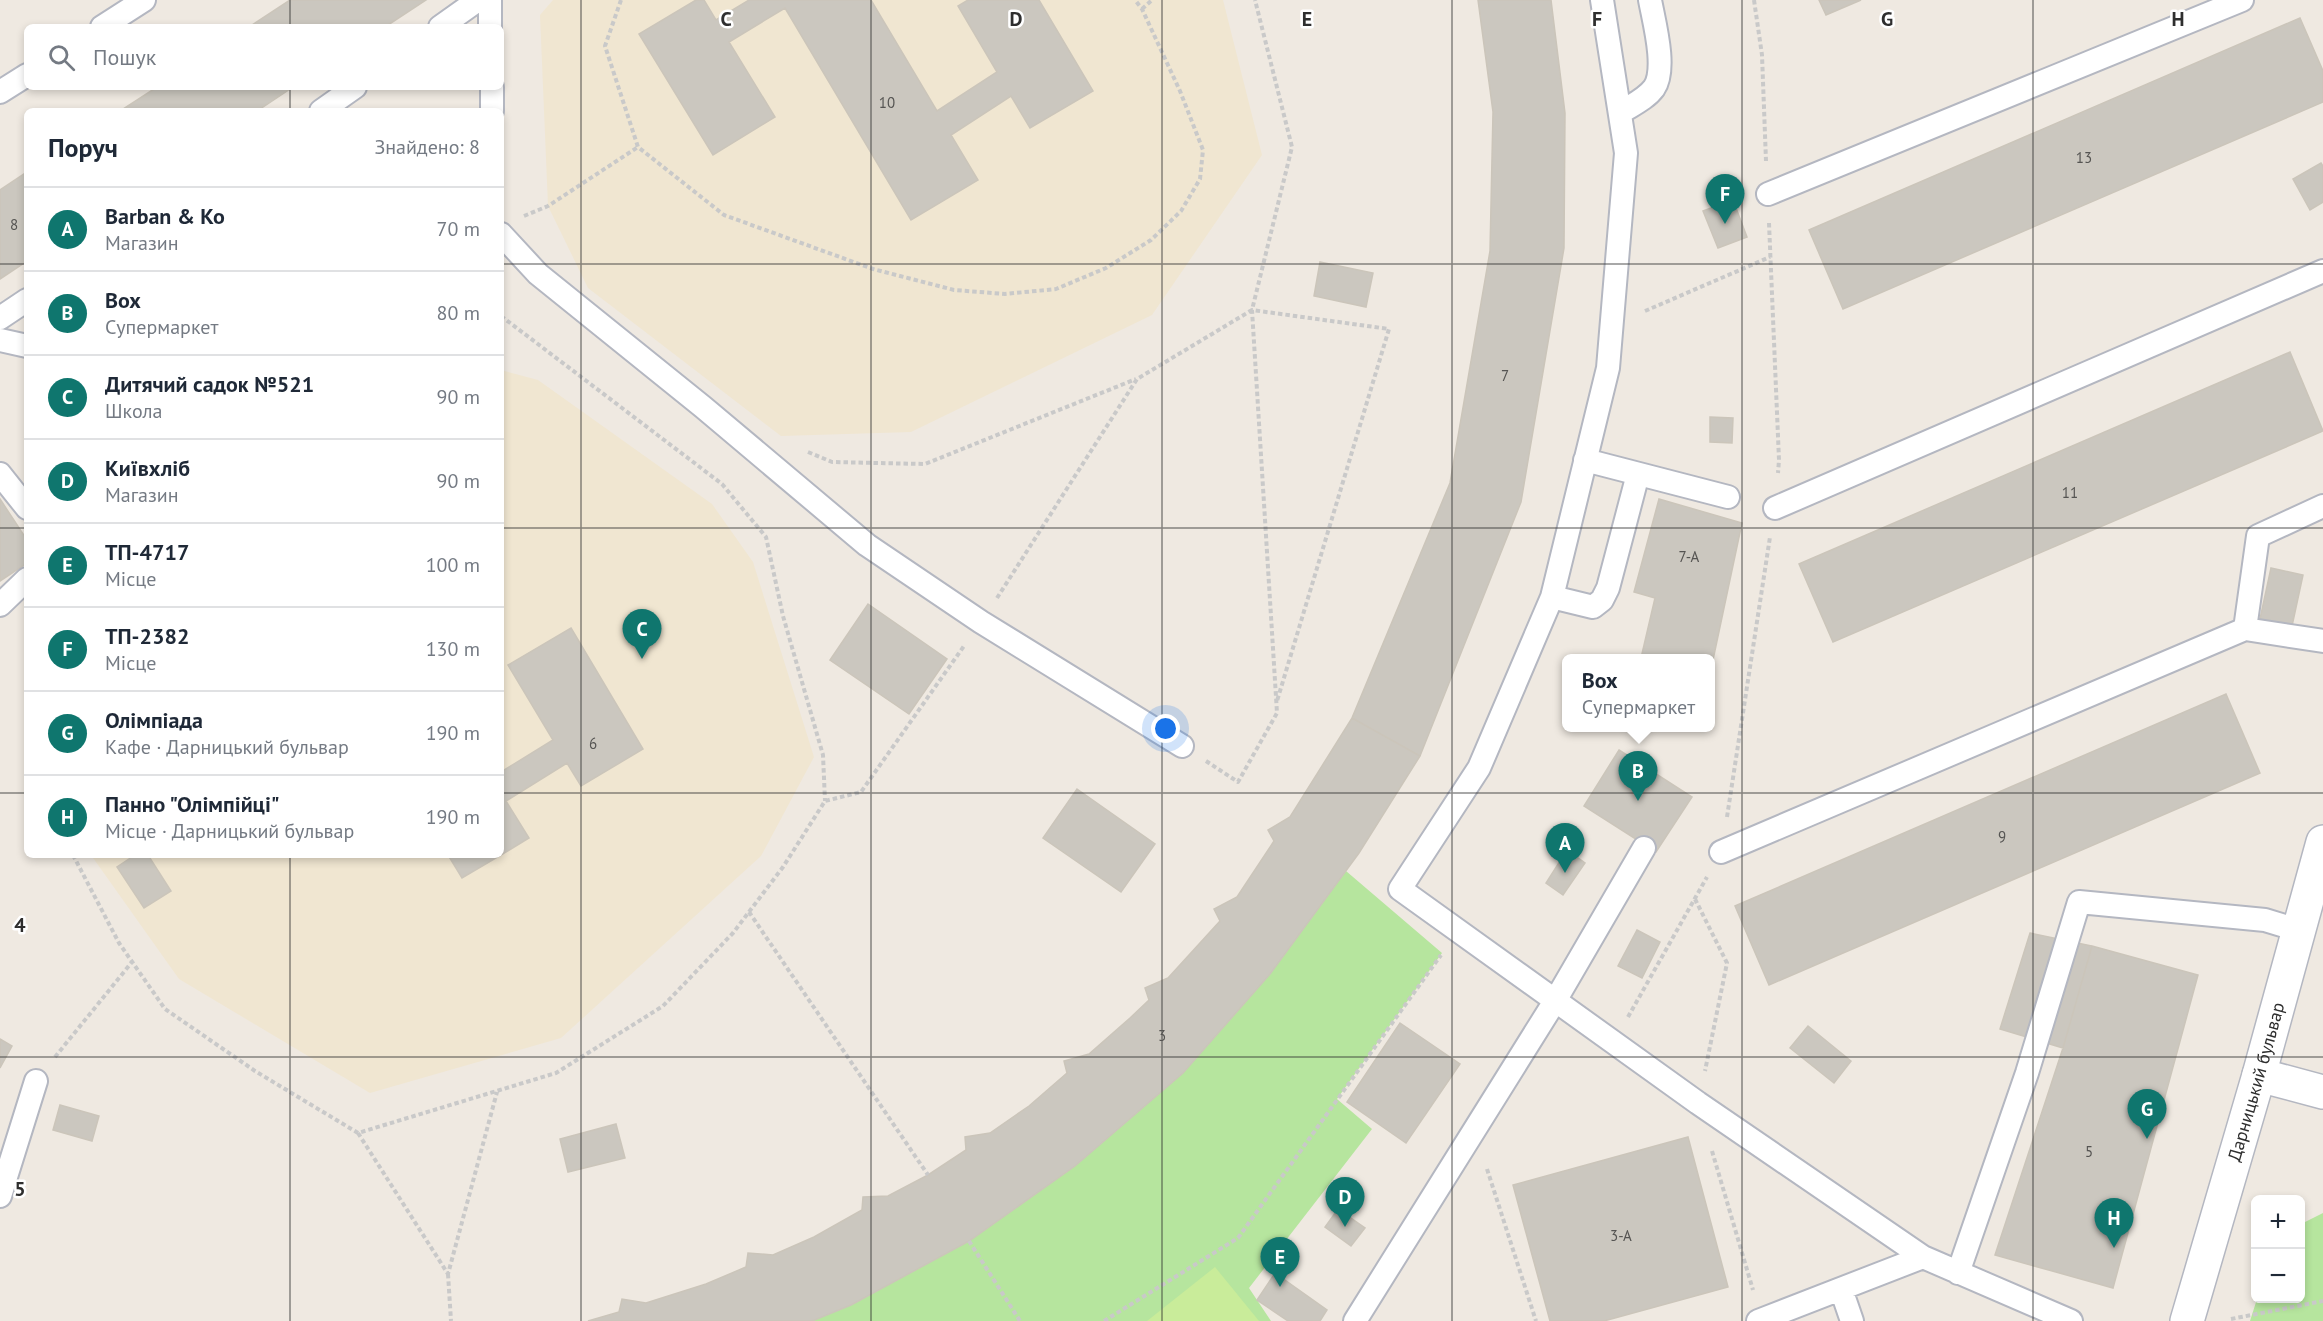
<!DOCTYPE html>
<html lang="uk">
<meta charset="utf-8">
<style>
body{margin:0;font-family:"PT Sans",sans-serif;background:#f2f2f3;color:#1f2937}
.controls{position:absolute;right:18px;bottom:18px;display:grid;overflow:hidden;border-radius:9px;box-shadow:0 3px 9px #0003}
.controls button{width:54px;height:54px;display:grid;place-items:center;padding:0;border:0;border-bottom:2px solid #e0e1e3;background:#fff;color:#1f2937;font:30px sans-serif}
.you{position:absolute;left:1166px;top:729px;width:21px;height:21px;margin:-15px;border:4px solid #fff;border-radius:50%;background:#1a73e8;box-shadow:0 0 0 9px #1a73e833}
.badge{display:grid;place-items:center;width:39px;height:39px;border-radius:50%;background:#0f766e;color:#fff;font-size:20px;font-weight:700}
.pin{position:absolute;translate:-50% -50px;filter:drop-shadow(0 2px 3px #0008)}
.pin::after{content:'';position:absolute;top:32px;width:21px;height:18px;background:inherit;clip-path:polygon(0 0,100% 0,50% 100%)}
.popup{position:absolute;left:1562px;top:654px;width:153px;height:78px;box-sizing:border-box;display:grid;place-content:center;border-radius:9px;background:#fff;filter:drop-shadow(0 2px 4px #0005);font-size:20px;white-space:nowrap;color:#747a83}
.popup b{font-size:22px;color:#1f2937}
.popup::after{content:'';position:absolute;left:50%;top:100%;margin-left:-12px;border:12px solid transparent;border-top-color:#fff}
.list{margin:0;padding:0;list-style:none}
h2{display:flex;justify-content:space-between;align-items:center;height:78px;margin:0;padding:0 24px;font-size:26px}
h2 small{font-size:20px;font-weight:400;color:#747a83}
.list li{display:grid;grid-template-columns:39px 1fr auto;gap:18px;align-items:center;box-sizing:border-box;height:84px;padding:0 24px;border-top:2px solid #e0e1e3}
.list b{display:block;font-size:22px;white-space:nowrap}
.list p{margin:0;font-size:20px;white-space:nowrap;color:#747a83}
.list em{font-size:20px;font-style:normal;color:#747a83}
.icon{flex:none;width:33px;height:33px;fill:none;stroke:currentColor;stroke-width:2;stroke-linecap:round;stroke-linejoin:round}
.map{position:relative;flex:none;width:2323px;height:1321px;overflow:hidden}
.search{position:absolute;background:#fff;box-shadow:0 3px 9px #0003;left:24px;top:24px;width:480px;height:66px;display:flex;align-items:center;gap:15px;box-sizing:border-box;padding:0 21px;border-radius:9px;color:#747a83;font-size:22px}
.panel{position:absolute;background:#fff;box-shadow:0 3px 9px #0003;left:24px;top:108px;width:480px;height:750px;border-radius:9px}
.map>svg:first-child{display:block}
</style>
<div class="map">
<svg width="2323" height="1321" viewBox="0 0 2323 1321">
<rect width="100%" height="100%" fill="#efe9e1"/>
<path fill="#f0e6d1" d="M553,0H1223L1262,155L1152,315L911,432L781,436L588,288L548,206L540,15Z
M501,370L538,380L712,504L753,562L814,757L761,856L561,1038L370,1093L179,979L91,855H501Z"/>
<path fill="#b6e59e" d="M1346,871L1442,953L1337,1099L1372,1129L1249,1288L1271,1321H812L969,1241L1075,1166L1183,1073Z
M2323,1213V1321H2250L2257,1299L2300,1298L2301,1224Z"/>
<path fill="#c9ec9a" d="M1215,1267L1259,1321H1147Z"/>
<path fill="#cbc7bf" stroke="#cbc5ba" stroke-width="1.5" d="M290,0H426L385,27H249Z
M696,0H704L716,20L749,0H871L937,111L997,72L958,6L968,0H1039L1093,91L1030,128L1011,96L951,135L978,180L911,220L785,8L729,42L775,117L713,155L639,34Z
M1478,0H1551L1565,113L1564,248L1521,502L1420,756L1352,718L1450,483L1490,251L1493,112Z
M1819,0H1861L1826,15Z
M2300,18L2323,71V102L1843,309L1809,230Z
M157,87H293L257,111H120Z
M2321,163L2323,166V202L2310,210L2293,179Z
M27,172V261L0,279V190Z
M1733,200L1747,237L1718,248L1703,211Z
M1320,262L1373,273L1366,307L1314,296Z
M2290,352L2323,431L1833,642L1799,564Z
M1710,417L1733,418L1732,443L1710,442Z
M0,499L27,540V563L0,581Z
M1659,499L1742,523L1710,674V658H1641L1655,598L1634,592Z
M2271,568L2303,575L2292,626L2260,619Z
M868,604L947,659L909,714L830,660Z
M571,628L643,749L581,786L567,763L506,801L529,838L501,855V772L553,740L508,665Z
M2226,694L2260,773L1769,985L1735,906Z
M1352,718L1420,756L1359,853L1270,974L1183,1073L1075,1166L969,1241L851,1305L812,1321H588L619,1312L622,1299L646,1303L706,1284L746,1267L748,1253L773,1255L814,1237L862,1210L863,1197L888,1196L928,1175L966,1150L965,1137L990,1133L1029,1106L1067,1073L1064,1061L1089,1054L1130,1018L1149,1000L1145,988L1168,978L1220,921L1214,909L1237,897L1274,841L1268,830L1290,817Z
M1619,750L1692,797L1656,852L1584,806Z
M1077,789L1155,844L1121,892L1043,838Z
M1567,850L1585,863L1563,895L1546,883Z
M135,855H148L171,891L144,908L117,867Z
M448,855H501L462,878Z
M1637,930L1660,942L1642,978L1618,966Z
M2030,933L2092,946L2063,1048L2000,1029Z
M2092,946L2198,975L2113,1288L1995,1255L2063,1048Z
M1400,1023L1460,1064L1406,1143L1347,1102Z
M1808,1026L1851,1061L1834,1083L1790,1048Z
M0,1039L12,1046L0,1068Z
M60,1105L99,1116L92,1141L53,1130Z
M616,1124L625,1158L568,1172L560,1139Z
M1688,1137L1728,1287L1604,1321H1550L1513,1185Z
M1338,1209L1365,1228L1351,1246L1325,1227Z
M1275,1273L1327,1310L1320,1321H1288L1257,1300Z"/>
<g fill="none" stroke-linecap="round" stroke-linejoin="round">
<g stroke="#b4b7c1" stroke-width="26">
<path id="lane" d="M490,0V27
M1602,0L1626,153L1608,368L1552,597L1479,768L1400,889L1698,1103L1923,1257L2071,1321
M102,27L144,0
M440,27L478,0
M492,87V111
M0,92L27,75
M321,111L355,87
M1620,113C1632,105 1646,99 1654,88C1667,69 1654,22 1650,0
M1768,194L2242,0
M501,234L538,274L703,407L867,545L981,622L1182,746
M0,318L27,300
M0,340L27,346
M1585,460L1728,497
M0,474L27,508
M1775,508L2323,271
M1552,597L1593,607L1602,600L1608,588L1638,474
M0,605L27,579
M2245,629L2258,536L2323,506
M1721,852L2245,629L2323,641
M0,1196L36,1081
M1958,1273L2027,1073L2079,902L2265,920L2298,930
M1841,1289L1852,1321
M1355,1321L1555,1001L1644,848
M1758,1321L1923,1257"/>
</g>
<g stroke="#b4b7c1" stroke-width="36">
<path id="street" d="M2259,1075L2323,1092"/>
</g>
<g stroke="#b4b7c1" stroke-width="36">
<g id="secondary">
<path id="s1" d="M2187,1321L2259,1075L2323,842"/>
</g>
</g>
<path stroke="#c9c9c9" stroke-width="4" stroke-dasharray="4.5 3" stroke-linecap="butt" d="M621,0L605,46L638,147L724,215L873,269L954,290L1005,294L1056,289L1106,268L1151,240L1181,211L1200,179L1203,150L1180,91L1142,9L1135,0
M1754,0L1762,55L1766,161
M1142,9L1152,0
M524,216L548,206L638,147
M1769,223L1779,460L1778,473
M1645,311L1770,257
M501,316L722,484L766,537L783,616L823,755L825,801
M808,452L832,462L925,464L1136,379
M997,598L1137,379L1252,310L1292,147L1255,0
M1206,761L1238,782L1277,713L1252,310L1389,329L1277,701
M1727,817L1770,537
M73,855L119,943L165,1009L255,1071L358,1133L556,1073L663,1006L733,933L783,867L825,801L861,792L964,646
M1695,899L1727,963L1705,1071
M749,912L928,1175
M1628,1017L1707,877
M55,1057L132,962
M358,1133L448,1274L497,1092
M1712,1151L1753,1290
M1487,1169L1536,1321
M969,1241L1020,1321
M448,1274L451,1321
M2231,1319L2323,1301
M1104,1321L1238,1238L1441,955"/>
<use href="#lane" stroke="#fff" stroke-width="22"/>
<use href="#street" stroke="#fff" stroke-width="33"/>
<use href="#secondary" stroke="#fff" stroke-width="33"/>
</g>
<path fill="none" stroke="#2e2e2e" stroke-width="1.5" stroke-opacity="0.55" d="M290,0V27M581,0V1321M871,0V1321M1162,0V1321M1452,0V1321M1742,0V1321M2033,0V1321M290,87V111M0,264H27M501,264H2323M0,528H27M501,528H2323M0,793H27M501,793H2323M290,855V1321M0,1057H2323"/>
<g text-anchor="middle" stroke-width="5" stroke-linejoin="round" paint-order="stroke">
<g font-size="15" fill="#555452">
<text x="887" y="108">10</text>
<text x="2084" y="163">13</text>
<text x="14" y="230">8</text>
<text x="1505" y="381">7</text>
<text x="2070" y="498">11</text>
<text x="1689" y="562">7-А</text>
<text x="593" y="749">6</text>
<text x="2002" y="842">9</text>
<text x="1162" y="1041">3</text>
<text x="2089" y="1157">5</text>
<text x="1621" y="1241">3-А</text>
</g>
<g font-size="18" fill="#2e2e2e" stroke="#fff">
<text dy="6" stroke="none"><textPath href="#s1" startOffset="249">Дарницький бульвар</textPath></text>
</g>
</g>
<g font-size="20" text-anchor="middle" font-weight="bold" fill="#2e2e2e" stroke="#fff" stroke-width="5" stroke-linejoin="round" paint-order="stroke">
<text x="726" y="26">C</text>
<text x="1016" y="26">D</text>
<text x="1307" y="26">E</text>
<text x="1597" y="26">F</text>
<text x="1887" y="26">G</text>
<text x="2178" y="26">H</text>
<text x="20" y="932">4</text>
<text x="20" y="1196">5</text>
</g>
</svg>
<div class="controls">
<button>+</button>
<button>−</button>
</div>
<div class="you"></div>
<div class="pin badge" style="left:1565px;top:873px">A</div>
<div class="pin badge" style="left:1638px;top:801px">B</div>
<div class="popup"><b>Box</b>Супермаркет</div>
<div class="pin badge" style="left:642px;top:659px">C</div>
<div class="pin badge" style="left:1345px;top:1227px">D</div>
<div class="pin badge" style="left:1280px;top:1287px">E</div>
<div class="pin badge" style="left:1725px;top:224px">F</div>
<div class="pin badge" style="left:2147px;top:1139px">G</div>
<div class="pin badge" style="left:2114px;top:1248px">H</div>
<div class="search"><svg class="icon" aria-label="search" viewBox="0 0 24 24"><circle cx="10" cy="10" r="6"/><path d="M15 15l6 6"/></svg>Пошук</div>
<section class="panel">
<h2>Поруч<small>Знайдено: 8</small></h2>
<ul class="list">
<li><span class="badge">A</span><div><b>Barban &amp; Ko</b><p>Магазин</p></div><em>70 m</em></li>
<li><span class="badge">B</span><div><b>Box</b><p>Супермаркет</p></div><em>80 m</em></li>
<li><span class="badge">C</span><div><b>Дитячий садок №521</b><p>Школа</p></div><em>90 m</em></li>
<li><span class="badge">D</span><div><b>Київхліб</b><p>Магазин</p></div><em>90 m</em></li>
<li><span class="badge">E</span><div><b>ТП-4717</b><p>Місце</p></div><em>100 m</em></li>
<li><span class="badge">F</span><div><b>ТП-2382</b><p>Місце</p></div><em>130 m</em></li>
<li><span class="badge">G</span><div><b>Олімпіада</b><p>Кафе · Дарницький бульвар</p></div><em>190 m</em></li>
<li><span class="badge">H</span><div><b>Панно &quot;Олімпійці&quot;</b><p>Місце · Дарницький бульвар</p></div><em>190 m</em></li>
</ul>
</section>
</div>
